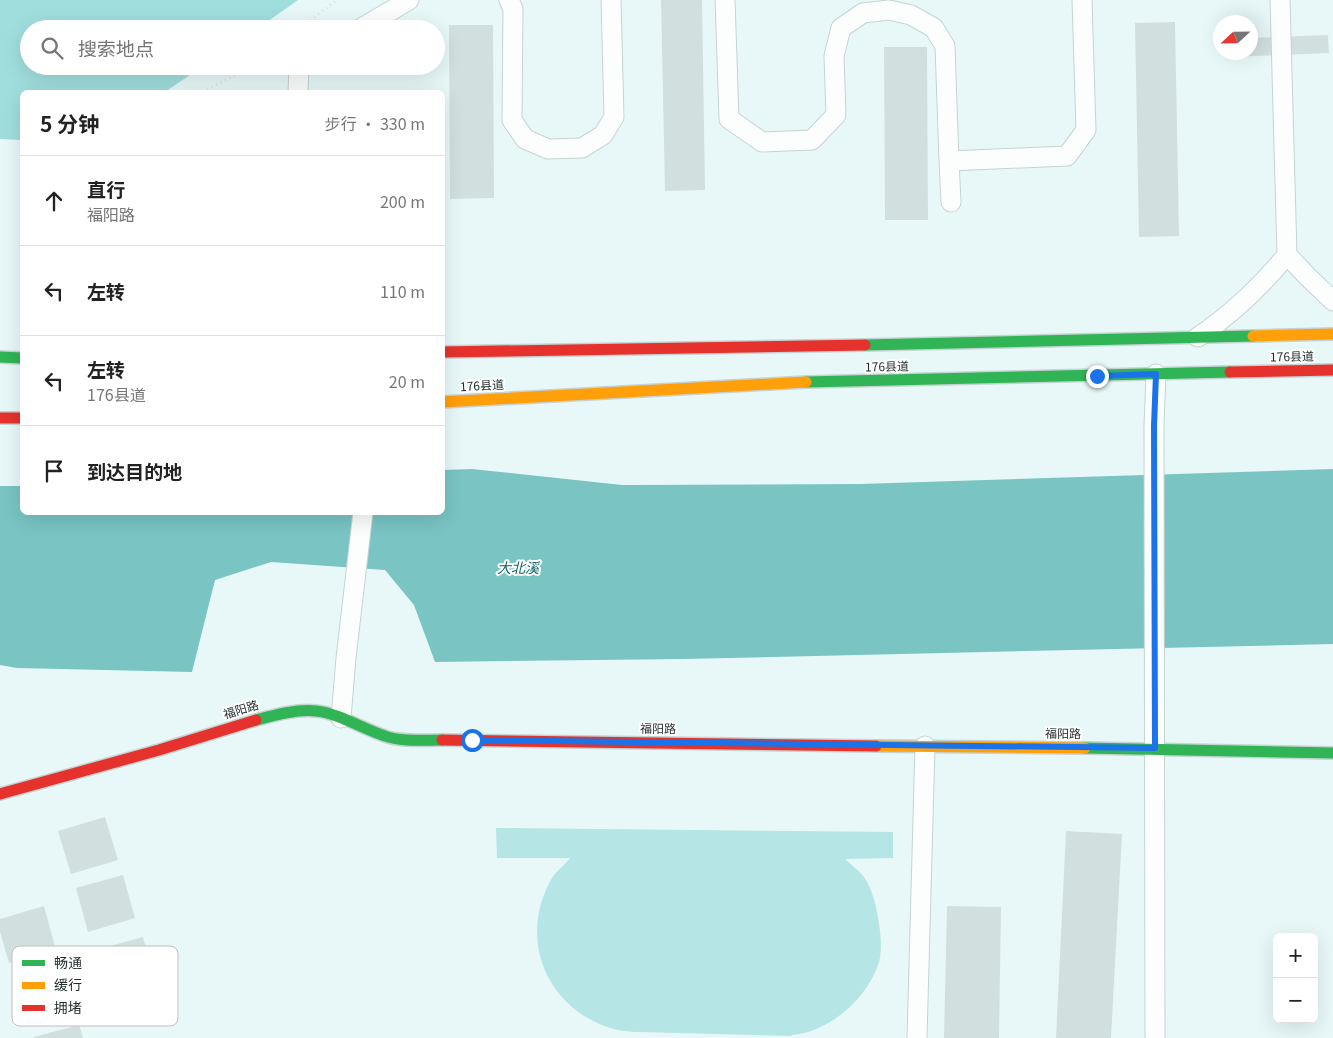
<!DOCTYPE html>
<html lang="zh">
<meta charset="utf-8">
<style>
body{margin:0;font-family:Georgia,"Noto Sans SC",serif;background:#f2f2f2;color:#222}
.controls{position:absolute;right:15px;bottom:15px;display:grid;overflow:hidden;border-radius:8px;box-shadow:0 5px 20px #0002}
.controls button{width:45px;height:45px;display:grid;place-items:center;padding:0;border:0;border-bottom:1px solid #e0e0e0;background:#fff;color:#222;font:25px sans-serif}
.compass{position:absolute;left:1213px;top:15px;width:45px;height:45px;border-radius:50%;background:#fff;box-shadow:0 5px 20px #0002;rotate:248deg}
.stop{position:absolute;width:15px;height:15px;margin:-11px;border:4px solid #1a73e8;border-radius:50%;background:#fff}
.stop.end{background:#1a73e8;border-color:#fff;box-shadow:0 1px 5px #0008}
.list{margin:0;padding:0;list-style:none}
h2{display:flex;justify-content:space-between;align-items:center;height:65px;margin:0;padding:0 20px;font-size:21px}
h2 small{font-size:16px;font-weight:400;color:#767676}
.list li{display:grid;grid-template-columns:32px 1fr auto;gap:15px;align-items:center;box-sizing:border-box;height:90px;padding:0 20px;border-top:1px solid #e0e0e0}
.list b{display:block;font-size:19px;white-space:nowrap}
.list p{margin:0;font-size:16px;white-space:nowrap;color:#767676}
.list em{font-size:16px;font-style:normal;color:#767676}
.icon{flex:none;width:28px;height:28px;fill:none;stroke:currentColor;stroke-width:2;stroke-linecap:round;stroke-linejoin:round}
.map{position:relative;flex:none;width:1333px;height:1038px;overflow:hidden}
.search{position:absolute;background:#fff;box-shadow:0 5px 20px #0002;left:20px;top:20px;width:425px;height:55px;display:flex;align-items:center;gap:12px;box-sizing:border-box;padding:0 18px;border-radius:28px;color:#767676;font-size:19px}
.panel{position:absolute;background:#fff;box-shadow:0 5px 20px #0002;left:20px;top:90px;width:425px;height:425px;border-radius:8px}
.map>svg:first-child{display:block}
</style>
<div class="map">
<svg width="1333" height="1038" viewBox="0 0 1333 1038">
<rect width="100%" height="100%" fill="#e8f8f8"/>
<path fill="#b5e5e4" d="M496,828L893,832V858L845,859C851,865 859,870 864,877C873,890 877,909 879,924C881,936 882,950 879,962C869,994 840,1022 808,1032C802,1034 796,1034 790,1036L640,1032C627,1032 614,1030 602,1025C543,1001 519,935 552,878C556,871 565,865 570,858H497Z"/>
<path fill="#a0dedd" d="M0,0H298L257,29H29V66H203L165,92H22V140L0,139Z"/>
<path fill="#7ac4c4" d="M472,469L622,485L860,484L1333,469V644L683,659L435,662L414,605L385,570L271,562L215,580L192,672L17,668L0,665V486H22V512H442L443,470Z"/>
<path fill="#d2dfdf" d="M661,0H702L705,190L665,191Z
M1175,22L1179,236L1139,237L1135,23Z
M449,25H493L494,198L450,199Z
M1328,35L1329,53L1232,57V52H1250V38Z
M884,47H927L928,220H885Z
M105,817L118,860L71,874L58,831Z
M1066,831L1122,834L1111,1038H1056Z
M123,875L135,918L88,932L76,888Z
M44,906L56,950L9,963L0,932V919Z
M947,906L1001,907L999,1038H944Z
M143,937L155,980L108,994L95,950Z
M79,1025L83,1038H34V1037Z"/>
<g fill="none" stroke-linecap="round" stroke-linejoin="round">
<g stroke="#c6d3d3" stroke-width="21">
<path id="street" d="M509,0L513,9L512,120L525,139L548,149L582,148L603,135L614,117L611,0
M725,0L729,119L762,142L812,140L836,115L834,56L841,28L863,13L889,10L911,15L934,28L945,46L949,161L1067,156L1086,130L1082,0
M360,29L409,0
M298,92L299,66
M949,161L951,202
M1287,255L1308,277L1333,301
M1198,337C1232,314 1261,286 1287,255L1280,0
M341,718L346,658L363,512
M917,1038L925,746
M1155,1038L1154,426L1156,374"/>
</g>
<g stroke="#c6d3d3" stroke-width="14">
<path id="fast" d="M865,345L1253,336
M0,357L22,358
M806,382L1230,372
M256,720C275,715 297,709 316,711C338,713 363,729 385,736C400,742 425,740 442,740
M1085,748L1333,753"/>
</g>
<g stroke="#c6d3d3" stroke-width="14">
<path id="slow" d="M1253,336L1333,334
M442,402L806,382
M876,746L1085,748"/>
</g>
<g stroke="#c6d3d3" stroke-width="14">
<path id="jam" d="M442,352L865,345
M1230,372L1333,370
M0,418H22
M442,740L876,746
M0,794L159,750L256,720"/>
</g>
<path stroke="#dde2e2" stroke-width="3" stroke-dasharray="1 4" stroke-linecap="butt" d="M298,29L337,0
M203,92L237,74L247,66"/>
<use href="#street" stroke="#fcfefe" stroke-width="19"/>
<use href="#fast" stroke="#30b455" stroke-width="11"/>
<use href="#slow" stroke="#ff9f0a" stroke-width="11"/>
<use href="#jam" stroke="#e5322d" stroke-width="11"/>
</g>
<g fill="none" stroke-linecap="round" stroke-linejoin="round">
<path stroke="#1a73e8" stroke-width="6" d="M472,740L1155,748L1154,426L1156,374L1097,376"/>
</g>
<g text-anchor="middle" stroke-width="4" stroke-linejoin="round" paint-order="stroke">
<g font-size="12" fill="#1e2929" stroke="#fff">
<text transform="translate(1292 357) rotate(-1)" y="4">176县道</text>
<text transform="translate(887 367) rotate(-1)" y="4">176县道</text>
<text transform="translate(482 386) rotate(-3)" y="4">176县道</text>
<text transform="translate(241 710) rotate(-17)" y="4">福阳路</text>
<text transform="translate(658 729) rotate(1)" y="4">福阳路</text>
<text transform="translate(1063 734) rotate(1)" y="4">福阳路</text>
</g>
<g font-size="14" font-style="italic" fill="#0f6363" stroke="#fff">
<text x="518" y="573">大北溪</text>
</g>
</g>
<rect x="12" y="946" width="166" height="80" rx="8" fill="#fff" stroke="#bcbfbf" stroke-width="1"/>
<rect x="22" y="960" width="23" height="6" fill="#30b455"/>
<rect x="22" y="982" width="23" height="7" fill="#ff9f0a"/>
<rect x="22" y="1005" width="23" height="6" fill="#e5322d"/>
<g font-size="14" fill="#1e2929">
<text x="54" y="968">畅通</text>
<text x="54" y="990">缓行</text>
<text x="54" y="1013">拥堵</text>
</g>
</svg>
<div class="controls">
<button>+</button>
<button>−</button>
</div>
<svg class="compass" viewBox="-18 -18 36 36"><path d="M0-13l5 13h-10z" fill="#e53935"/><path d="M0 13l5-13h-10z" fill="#767676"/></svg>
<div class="stop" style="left:472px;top:740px"></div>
<div class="stop end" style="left:1097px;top:376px"></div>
<div class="search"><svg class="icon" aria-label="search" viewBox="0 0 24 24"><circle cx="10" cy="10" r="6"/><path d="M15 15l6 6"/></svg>搜索地点</div>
<section class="panel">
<h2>5 分钟<small>步行 · 330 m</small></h2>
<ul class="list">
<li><svg class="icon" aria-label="ahead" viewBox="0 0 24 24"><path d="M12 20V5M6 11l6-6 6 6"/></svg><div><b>直行</b><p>福阳路</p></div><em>200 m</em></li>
<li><svg class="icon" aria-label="left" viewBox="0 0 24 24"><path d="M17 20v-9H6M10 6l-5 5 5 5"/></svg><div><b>左转</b></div><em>110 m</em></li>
<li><svg class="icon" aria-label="left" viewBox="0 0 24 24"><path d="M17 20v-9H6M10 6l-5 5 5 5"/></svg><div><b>左转</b><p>176县道</p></div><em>20 m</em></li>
<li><svg class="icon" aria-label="arrive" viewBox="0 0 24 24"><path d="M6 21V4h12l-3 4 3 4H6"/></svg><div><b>到达目的地</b></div></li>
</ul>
</section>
</div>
